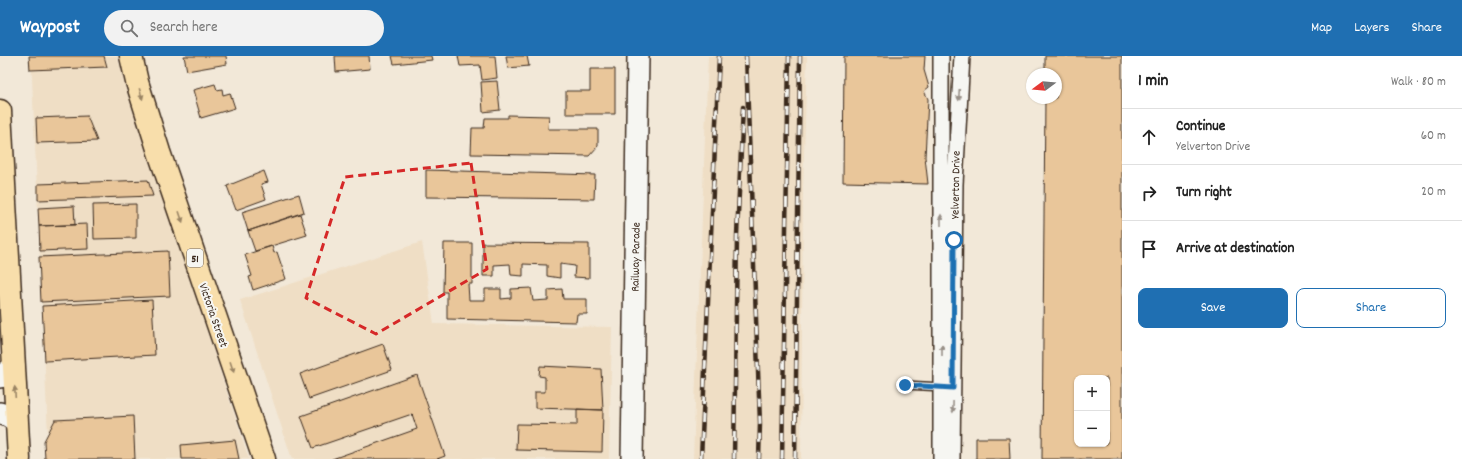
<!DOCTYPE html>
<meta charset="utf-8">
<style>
body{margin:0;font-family:Dekko,sans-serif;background:#f2f2f2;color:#222}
.controls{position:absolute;right:12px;bottom:12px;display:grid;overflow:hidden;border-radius:8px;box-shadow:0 1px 3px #0004}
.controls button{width:36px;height:36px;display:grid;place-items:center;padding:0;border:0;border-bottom:1px solid #e0e0e0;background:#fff;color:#222;font:20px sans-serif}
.compass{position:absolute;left:1026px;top:12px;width:36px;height:36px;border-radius:50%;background:#fff;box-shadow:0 1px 3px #0004;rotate:254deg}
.stop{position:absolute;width:12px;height:12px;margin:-9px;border:3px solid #1f6fb2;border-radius:50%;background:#fff}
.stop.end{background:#1f6fb2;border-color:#fff;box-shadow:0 1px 4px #0008}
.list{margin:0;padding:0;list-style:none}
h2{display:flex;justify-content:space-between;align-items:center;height:52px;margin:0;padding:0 16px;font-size:17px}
h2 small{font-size:13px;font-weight:400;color:#767676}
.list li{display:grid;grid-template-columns:26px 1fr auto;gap:12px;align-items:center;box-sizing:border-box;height:56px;padding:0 16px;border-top:1px solid #e0e0e0}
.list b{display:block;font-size:15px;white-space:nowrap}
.list p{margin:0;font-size:13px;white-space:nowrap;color:#767676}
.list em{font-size:13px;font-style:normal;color:#767676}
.actions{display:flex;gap:8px;padding:12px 16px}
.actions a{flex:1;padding:9px 0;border:1px solid #1f6fb2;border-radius:8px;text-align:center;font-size:14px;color:#1f6fb2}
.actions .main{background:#1f6fb2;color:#fff}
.icon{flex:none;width:22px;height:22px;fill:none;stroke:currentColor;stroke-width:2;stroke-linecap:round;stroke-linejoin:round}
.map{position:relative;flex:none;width:1122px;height:403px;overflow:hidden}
header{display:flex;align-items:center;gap:24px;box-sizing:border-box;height:56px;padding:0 20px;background:#1f6fb2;color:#fff}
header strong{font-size:19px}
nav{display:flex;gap:22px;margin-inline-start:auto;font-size:14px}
.search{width:280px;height:36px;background:#f2f2f2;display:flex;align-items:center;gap:10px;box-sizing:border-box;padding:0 14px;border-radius:22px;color:#767676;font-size:15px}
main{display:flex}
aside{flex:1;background:#fff}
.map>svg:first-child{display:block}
</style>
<header>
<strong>Waypost</strong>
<div class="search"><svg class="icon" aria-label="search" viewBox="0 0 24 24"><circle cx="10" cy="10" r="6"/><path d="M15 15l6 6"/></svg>Search here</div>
<nav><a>Map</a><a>Layers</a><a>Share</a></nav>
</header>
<main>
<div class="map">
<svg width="1122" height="403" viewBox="0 0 1122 403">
<rect width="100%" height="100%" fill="#f2e8d8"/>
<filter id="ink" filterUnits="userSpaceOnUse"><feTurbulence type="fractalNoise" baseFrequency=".025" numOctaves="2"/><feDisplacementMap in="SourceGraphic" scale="8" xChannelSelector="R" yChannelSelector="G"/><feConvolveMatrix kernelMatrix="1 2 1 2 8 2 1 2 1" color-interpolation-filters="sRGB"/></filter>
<g filter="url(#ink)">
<path fill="#efdec5" d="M31,0H117L249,403H49Z
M708,0H807L803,132L801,403H693Z
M422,186L434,268L612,271L609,403H292L240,244Z"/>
<path fill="#e9c69a" stroke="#3b2a1e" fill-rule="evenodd" d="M29,0H104L107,11L30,14Z
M184,0H226L227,8L187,15Z
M335,0H369L370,13L336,16Z
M392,0H431L432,4L394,8Z
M458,0H495L497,22L482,24L480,9L460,10Z
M506,0H527L529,10L508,12Z
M844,0H925L924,14L929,31L924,35L928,43L925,101L928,128L843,126Z
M1045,0H1122V403H1042L1045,42H1056V18H1045ZM1077,322H1107V388H1077Z
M590,13H615V58H566V35H590Z
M497,25L500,54L483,56L481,26Z
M215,28L217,34L222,33L223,39L230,37L235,52L201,62L193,34Z
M508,59L549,60L548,73H598V90L589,100L471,98L472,72H484L485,62H508Z
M87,60L97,85L37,87L36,62Z
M426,114L595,119L594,143L426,141Z
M264,115L268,126L261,128L266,143L236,154L227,130Z
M148,124L153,140L38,144V128Z
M299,138L304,156L248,175L242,156Z
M136,148V182L94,183L93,149Z
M74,150L75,169L39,170L38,152Z
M300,158L307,179L255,195L248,175Z
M87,168L88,193L40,195L39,170Z
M444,187H472V228H468L469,244H485V233H501V243L511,242V233L531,232L533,245L548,244V234L562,233L563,243H587V258H577L576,266L447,263V236H443Z
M483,187L589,188V222L574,221L575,210L560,208V222L547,220V209L523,208V220L511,219L510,208L494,209V220H483Z
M272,190L274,197L277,196L286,223L253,234L249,221L252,220L245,199Z
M168,195L170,240L41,246L39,201Z
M152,244L155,299L45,305L42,250Z
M383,288L392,314L309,343L300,318Z
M540,310L601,313L603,354L535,352V336H545V321L539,320Z
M417,319L445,400L437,403H332L417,373L412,358L313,392L301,360Z
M577,353L603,354L602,396L516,394L517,368L577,369Z
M133,360L135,403H45L44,385L55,364Z
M976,382H1009L1010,403H976Z
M235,384L239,403H182L181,389Z"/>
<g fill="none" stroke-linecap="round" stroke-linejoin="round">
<g stroke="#3b2a1e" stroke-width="10">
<path id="lane" d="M905,329L943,331"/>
</g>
<g stroke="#3b2a1e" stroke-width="18">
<path id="street" d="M941,403V0
M952,403L955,128L962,0"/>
</g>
<g stroke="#3b2a1e" stroke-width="24">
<path id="secondary" d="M0,321L14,310
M0,357L8,360L17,366
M632,403L638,0"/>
</g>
<g stroke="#3b2a1e" stroke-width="25">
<path id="highway" d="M131,0L137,26L159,96L264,403
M0,55L19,403"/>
</g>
<use href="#lane" stroke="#f6f6f2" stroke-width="7"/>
<use href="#street" stroke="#f6f6f2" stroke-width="15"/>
<use href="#secondary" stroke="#f6f6f2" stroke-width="21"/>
<use href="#highway" stroke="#f8deab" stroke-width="22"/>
<g stroke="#3b2a1e" stroke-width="4.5">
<path id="rail" d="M746,0L760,367L759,403
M701,403L719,0
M734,403L737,179L743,51
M782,403L789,0
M795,403L800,0"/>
</g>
<use href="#rail" stroke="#f6f6f2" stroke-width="3" stroke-dasharray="9" stroke-linecap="butt"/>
</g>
<defs><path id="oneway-solid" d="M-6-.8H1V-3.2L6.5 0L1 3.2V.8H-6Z"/></defs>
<g fill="#9a8464">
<use href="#oneway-solid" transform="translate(141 38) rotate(73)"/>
<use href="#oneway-solid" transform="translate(181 161) rotate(71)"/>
<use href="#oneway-solid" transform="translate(232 311) rotate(71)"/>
<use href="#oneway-solid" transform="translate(15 336) rotate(-93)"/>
</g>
<g fill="#989088">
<use href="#oneway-solid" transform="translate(959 39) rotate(93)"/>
<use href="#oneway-solid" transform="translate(941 164) rotate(-90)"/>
<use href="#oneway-solid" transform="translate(942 294) rotate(-90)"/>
<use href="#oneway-solid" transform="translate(953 351) rotate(91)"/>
</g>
</g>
<g fill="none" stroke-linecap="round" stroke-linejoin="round" filter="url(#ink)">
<path stroke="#1f6fb2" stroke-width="5" d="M905,329L953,332L954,184"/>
</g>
<path fill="none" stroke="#d62828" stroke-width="3" stroke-dasharray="8 5" stroke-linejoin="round" d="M471,107L487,213L376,278L306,242L345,121Z"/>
<g text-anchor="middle" stroke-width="4" stroke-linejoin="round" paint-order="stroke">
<rect fill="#f6f6f2" stroke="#73675e" stroke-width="1" x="187" y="193" width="16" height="18" rx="3"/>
<g font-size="11" font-weight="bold" fill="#3b2a1e">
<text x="195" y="206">51</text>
</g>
<g font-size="12" fill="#3b2a1e" stroke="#f6f6f2">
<text transform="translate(955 129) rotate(-89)" y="4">Yelverton Drive</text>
<text transform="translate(635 201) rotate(-89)" y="4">Railway Parade</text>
<text transform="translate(214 259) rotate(71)" y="4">Victoria Street</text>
</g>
</g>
</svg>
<div class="controls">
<button>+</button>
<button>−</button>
</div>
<svg class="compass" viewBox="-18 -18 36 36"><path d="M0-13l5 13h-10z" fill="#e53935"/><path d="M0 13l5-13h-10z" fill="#767676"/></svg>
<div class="stop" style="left:954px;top:184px"></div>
<div class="stop end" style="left:905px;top:329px"></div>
</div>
<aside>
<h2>1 min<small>Walk · 80 m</small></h2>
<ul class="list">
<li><svg class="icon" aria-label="ahead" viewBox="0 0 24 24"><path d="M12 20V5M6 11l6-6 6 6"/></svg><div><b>Continue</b><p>Yelverton Drive</p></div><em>60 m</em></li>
<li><svg class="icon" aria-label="right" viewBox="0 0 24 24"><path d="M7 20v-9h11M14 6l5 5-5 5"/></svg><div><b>Turn right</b></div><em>20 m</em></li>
<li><svg class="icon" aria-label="arrive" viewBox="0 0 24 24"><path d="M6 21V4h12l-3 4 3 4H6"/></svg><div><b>Arrive at destination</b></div></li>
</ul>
<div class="actions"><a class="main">Save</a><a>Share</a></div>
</aside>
</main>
